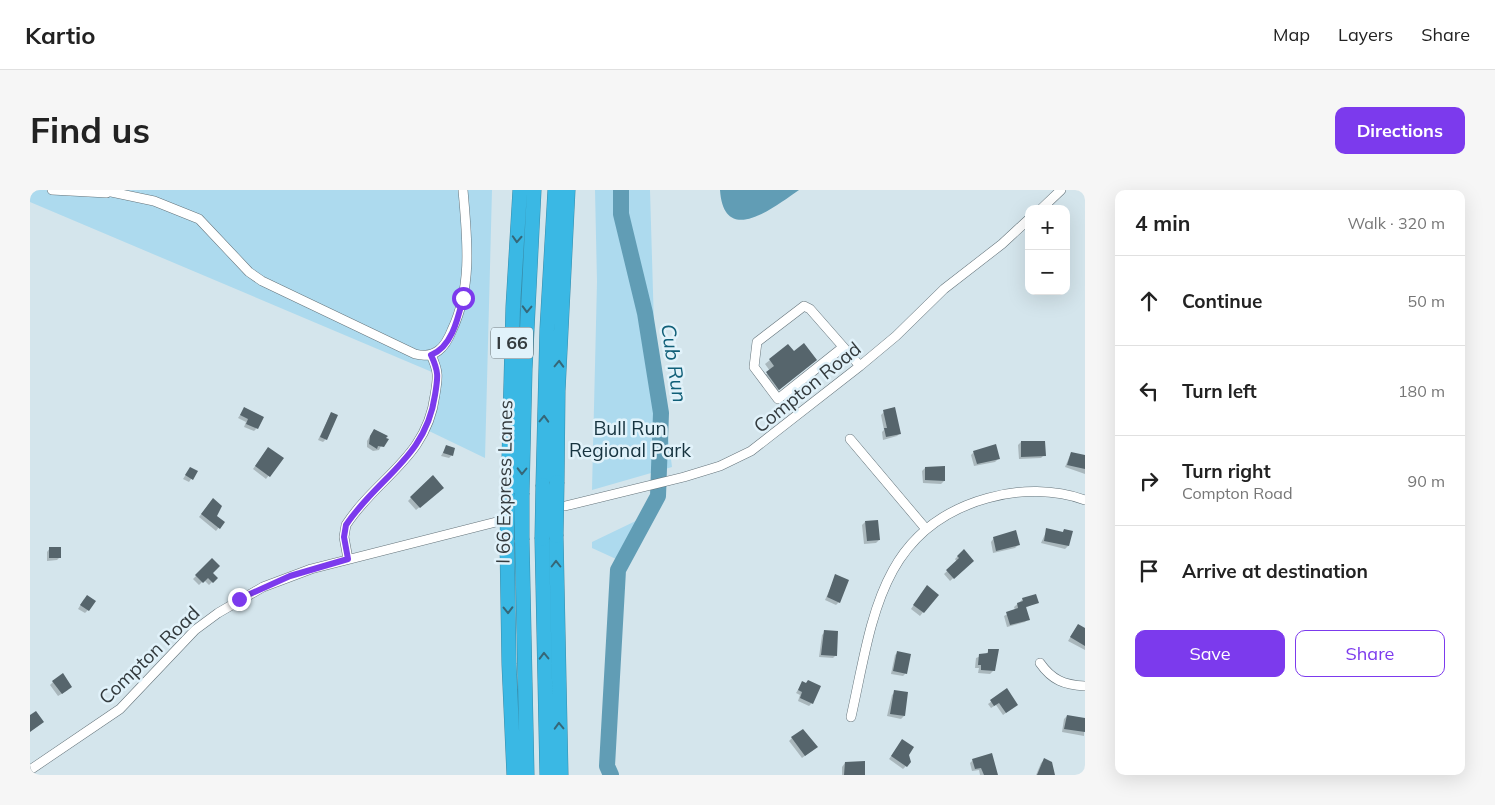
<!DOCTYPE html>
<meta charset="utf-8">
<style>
body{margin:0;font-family:Mulish,sans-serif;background:#f6f6f6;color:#222}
.controls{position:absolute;right:15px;top:15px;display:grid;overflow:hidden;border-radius:10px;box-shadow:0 5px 20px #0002}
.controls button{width:45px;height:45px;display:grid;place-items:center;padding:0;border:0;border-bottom:1px solid #e0e0e0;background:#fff;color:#222;font:25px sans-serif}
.stop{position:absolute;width:15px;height:15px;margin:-11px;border:4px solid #7c3aed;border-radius:50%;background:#fff}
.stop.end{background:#7c3aed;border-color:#fff;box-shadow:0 1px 5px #0008}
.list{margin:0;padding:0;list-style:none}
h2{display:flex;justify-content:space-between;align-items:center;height:65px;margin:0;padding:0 20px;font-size:21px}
h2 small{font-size:16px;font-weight:400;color:#767676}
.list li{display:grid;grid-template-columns:32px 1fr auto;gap:15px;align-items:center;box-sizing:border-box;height:90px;padding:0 20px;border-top:1px solid #e0e0e0}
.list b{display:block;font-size:19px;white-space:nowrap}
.list p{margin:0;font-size:16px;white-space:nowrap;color:#767676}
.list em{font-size:16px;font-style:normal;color:#767676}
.actions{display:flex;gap:10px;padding:15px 20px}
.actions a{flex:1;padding:11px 0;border:1px solid #7c3aed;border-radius:10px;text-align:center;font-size:18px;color:#7c3aed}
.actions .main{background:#7c3aed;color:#fff}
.icon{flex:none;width:28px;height:28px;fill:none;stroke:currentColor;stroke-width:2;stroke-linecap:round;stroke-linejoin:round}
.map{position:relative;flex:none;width:1055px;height:585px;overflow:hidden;border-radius:10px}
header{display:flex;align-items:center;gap:30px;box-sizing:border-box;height:70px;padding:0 25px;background:#fff;border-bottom:1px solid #e0e0e0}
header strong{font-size:24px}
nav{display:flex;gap:28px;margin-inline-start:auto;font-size:18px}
.intro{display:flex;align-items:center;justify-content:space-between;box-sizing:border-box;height:120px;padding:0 30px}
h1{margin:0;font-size:35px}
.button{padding:12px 22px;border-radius:10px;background:#7c3aed;color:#fff;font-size:18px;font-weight:700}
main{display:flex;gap:30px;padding:0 30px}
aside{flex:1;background:#fff;border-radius:10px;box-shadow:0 5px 20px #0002}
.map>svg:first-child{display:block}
</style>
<header>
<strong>Kartio</strong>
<nav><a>Map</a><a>Layers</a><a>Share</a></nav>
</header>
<div class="intro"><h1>Find us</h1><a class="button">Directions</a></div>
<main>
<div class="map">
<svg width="1055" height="585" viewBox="0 0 1055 585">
<rect width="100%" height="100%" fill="#d4e5ec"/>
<path fill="#addaee" d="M0,0H462L455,268L399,241L411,197L409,185L0,12Z
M565,0H620L624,136L642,277L562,300L567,92Z
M614,327L597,374L562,358V352Z"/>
<path fill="#619db5" d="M690,0H769C743,18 694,57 690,0Z"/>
<path fill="#0003" d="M763,163L781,174L744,204L732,188L740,181L735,174L740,170Z
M214,219L227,238L224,241L214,237L216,232L208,228Z
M854,222L870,243L867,246L853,250L852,242L854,240L851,225Z
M301,223L296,249L293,252L288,250Z
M342,243L355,248L349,260L343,261L337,257V251Z
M991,252L1014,265L1011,268L989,269L988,255Z
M416,257L422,265L419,268L411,266Z
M235,262L252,268L236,289L223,279Z
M944,262L968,269L965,272L944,276L941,265Z
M1041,263L1055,266V284L1035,277Z
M160,278L166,282L159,292L153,289Z
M895,278L914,291L911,294L893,293L892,281Z
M402,286L409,301L386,320L378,311Z
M180,313L185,326L193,332L186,341L169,327Z
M835,332L849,350L846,353L834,354L832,335Z
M1017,340L1032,343L1034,340L1038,356L1035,359L1011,353Z
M964,348L988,355L985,358L963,363L961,352Z
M20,358L30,367L27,370L17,371V362Z
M933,361L942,371L920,391L914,384L927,372L925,369Z
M182,370L181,383L186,388L179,395L174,390L169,395L163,389Z
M806,386L809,412L806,415L795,410Z
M894,400L907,405L890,426L881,419Z
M54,409L58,420L55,423L48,419Z
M993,409L1008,412L995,418L998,429L995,432L977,437L974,426L985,420L984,417Z
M1046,438L1055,440V460L1038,451Z
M795,442L806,465L803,468L789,467L792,445Z
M959,460L963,481L960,484L948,483L949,478H945L946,468L956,464Z
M868,462L876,483L873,486L861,484L865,465Z
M23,492L38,500L28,506L20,495Z
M772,493L782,513L779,516L768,511L770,505L766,503Z
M977,500L983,518L973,525L966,515L961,518L958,514Z
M865,502L874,526L871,529L857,526L862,505Z
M1037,526L1055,529L1054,546L1032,542L1034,529Z
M762,548L783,560L772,568L759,551Z
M870,554L878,565L876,576L873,579L859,569Z
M943,570L967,585H950L949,580L942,581L940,573Z
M1014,570L1021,585H1006L1011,573Z
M815,573L833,585H812V577Z"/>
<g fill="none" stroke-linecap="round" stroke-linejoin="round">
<path stroke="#619db5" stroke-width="16" d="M581,585L577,576L588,380L628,306L631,223L615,123L591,24V0"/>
</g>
<path fill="#56656c" d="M774,153L787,170L749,200L736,182L744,176L739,169L758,154L764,161Z
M214,217L234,227L228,239L216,234L218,229L210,225Z
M865,217L871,244L856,247L854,238H857L853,220Z
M301,222L308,225L297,250L290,247Z
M344,239L358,246L356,248L359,249L354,257L348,256L347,259L339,254L340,246Z
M991,251H1015L1016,266L991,267Z
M966,254L970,269L947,274L943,261Z
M416,255L425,258L423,266L413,263Z
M238,257L254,268L240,287L225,276Z
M1041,262L1055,265V279L1037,275Z
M915,276V291L895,290V277Z
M160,277L168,281L163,290L155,285Z
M403,285L414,298L390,318L380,307Z
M183,308L192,316L187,326L195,332L190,339L171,324Z
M848,330L850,350L837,351L835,331Z
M1016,338L1033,342L1034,339L1043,341L1039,356L1014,351Z
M986,340L990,355L966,361L963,347Z
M19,357H31V368H19Z
M934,359L944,371L924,389L916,380L929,368L927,366Z
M182,368L190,376L183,383L188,388L183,393L178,388L173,393L165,385Z
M805,384L819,390L810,413L797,407Z
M897,395L909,405L894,423L883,415Z
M1006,404L1009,413L996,417L1000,430L980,435L976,422L988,418L987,413L993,411L992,408Z
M57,405L66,411L59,421L50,415Z
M1048,434L1055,438V456L1040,447Z
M794,440L808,441L807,466L791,465Z
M958,459H969L965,481L951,480V475H948L949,464L958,463Z
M867,461L881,464L877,484L863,481Z
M33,483L42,497L32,504L22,491Z
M778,490L791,496L783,514L770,508L772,502L768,500L772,491L776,493Z
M977,498L988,515L976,523L969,513L964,516L960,510Z
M864,500L878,502L875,526L860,524Z
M6,521L14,532L0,542V525Z
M1037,525L1055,528V542L1034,539Z
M773,539L788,557L775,566L761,547Z
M872,549L884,557L879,565L881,572L877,577L861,566Z
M962,563L968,585H954L951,578L945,579L942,569Z
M1014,568L1022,572L1025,585H1007Z
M835,571V585H814L815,572Z"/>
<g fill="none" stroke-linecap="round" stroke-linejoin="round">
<g stroke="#65747b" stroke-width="10">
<path id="minor" d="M22,0L77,3
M72,0L124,11L169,29L219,82L232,91L385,164C405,169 415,158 422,140C443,96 437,47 433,0
M1011,19L1031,0
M812,158L748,209L724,177L727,152L774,116L780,119L830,176
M820,249L896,339
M535,316L654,287L690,276L721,261L830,176L866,146L914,99L972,54L999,29
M318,369L314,347L316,335C347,287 397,268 405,205C408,187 409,182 401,165
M1010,473C1022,490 1034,495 1055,496
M821,527C842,434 848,338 958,308C989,299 1025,299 1055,310
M0,580L90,519L165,440L188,423L233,397L281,379L470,331"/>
</g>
<g stroke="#388caa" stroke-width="15">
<path id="highway" d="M527,292L528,201L538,0
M513,295L517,139L525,0
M492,303L495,179L504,0
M478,307L483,117L490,0
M526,346L531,585
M512,349L517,585
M492,350L497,585
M477,354L479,474L484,585"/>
</g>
<use href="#minor" stroke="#fff" stroke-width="9"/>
<use href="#highway" stroke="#3ab8e4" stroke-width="14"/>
<g stroke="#388caa" stroke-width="15" stroke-linecap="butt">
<path id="highway-bridge" d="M526,346L527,292
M512,349L513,295
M492,350V303
M477,354L478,307"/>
</g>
<use href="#highway-bridge" stroke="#3ab8e4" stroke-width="14"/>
</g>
<defs><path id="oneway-chevron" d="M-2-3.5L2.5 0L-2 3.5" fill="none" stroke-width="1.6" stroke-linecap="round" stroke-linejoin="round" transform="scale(1.25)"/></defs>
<g stroke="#366778">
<use href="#oneway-chevron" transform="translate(487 49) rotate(93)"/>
<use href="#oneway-chevron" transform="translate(497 119) rotate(92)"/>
<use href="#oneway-chevron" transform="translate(529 174) rotate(-88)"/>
<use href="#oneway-chevron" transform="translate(514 229) rotate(-88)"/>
<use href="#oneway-chevron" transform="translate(492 281) rotate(91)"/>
<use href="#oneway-chevron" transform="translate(526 374) rotate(-90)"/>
<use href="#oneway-chevron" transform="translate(478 420) rotate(89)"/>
<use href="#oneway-chevron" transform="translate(514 466) rotate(-91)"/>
<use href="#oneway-chevron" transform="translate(529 536) rotate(-92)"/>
</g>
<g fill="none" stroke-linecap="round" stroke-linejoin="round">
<path stroke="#7c3aed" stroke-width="6" d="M209,409L260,386L318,369L314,347L316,335C348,287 396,268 405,205C408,187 409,182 401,165C422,157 428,128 433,108"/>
</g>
<g text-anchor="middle" stroke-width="5" stroke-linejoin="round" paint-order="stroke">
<rect fill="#e1f2fa" stroke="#687276" stroke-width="1" x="461" y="137.5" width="42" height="31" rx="4"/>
<g font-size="18" font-weight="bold" fill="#343b3e">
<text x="482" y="159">I 66</text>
</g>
<g font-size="19" fill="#343b3e" stroke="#e1f2fa">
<text transform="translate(777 197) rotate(-39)" y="7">Compton Road</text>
<text transform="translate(474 292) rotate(-89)" y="7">I 66 Express Lanes</text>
<text transform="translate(119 465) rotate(-44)" y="7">Compton Road</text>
</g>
<g font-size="19" fill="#16333f" stroke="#e1f2fa">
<text x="600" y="245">Bull Run<tspan x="600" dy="22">Regional Park</tspan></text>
</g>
<g font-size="20" font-style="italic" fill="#105f78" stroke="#e1f2fa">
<text transform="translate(644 173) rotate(81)" y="7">Cub Run</text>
</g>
</g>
</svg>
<div class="controls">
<button>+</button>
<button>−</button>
</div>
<div class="stop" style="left:433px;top:108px"></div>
<div class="stop end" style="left:209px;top:409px"></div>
</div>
<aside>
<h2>4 min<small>Walk · 320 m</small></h2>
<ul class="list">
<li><svg class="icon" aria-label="ahead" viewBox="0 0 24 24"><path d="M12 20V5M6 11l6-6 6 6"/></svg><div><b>Continue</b></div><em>50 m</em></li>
<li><svg class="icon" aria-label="left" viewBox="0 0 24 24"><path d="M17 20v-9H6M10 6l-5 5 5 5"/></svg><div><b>Turn left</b></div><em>180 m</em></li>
<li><svg class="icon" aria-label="right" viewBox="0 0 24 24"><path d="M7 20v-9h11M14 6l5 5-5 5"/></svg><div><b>Turn right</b><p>Compton Road</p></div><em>90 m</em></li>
<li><svg class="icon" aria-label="arrive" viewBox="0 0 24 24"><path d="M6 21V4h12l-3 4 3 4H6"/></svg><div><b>Arrive at destination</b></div></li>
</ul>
<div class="actions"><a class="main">Save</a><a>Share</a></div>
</aside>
</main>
